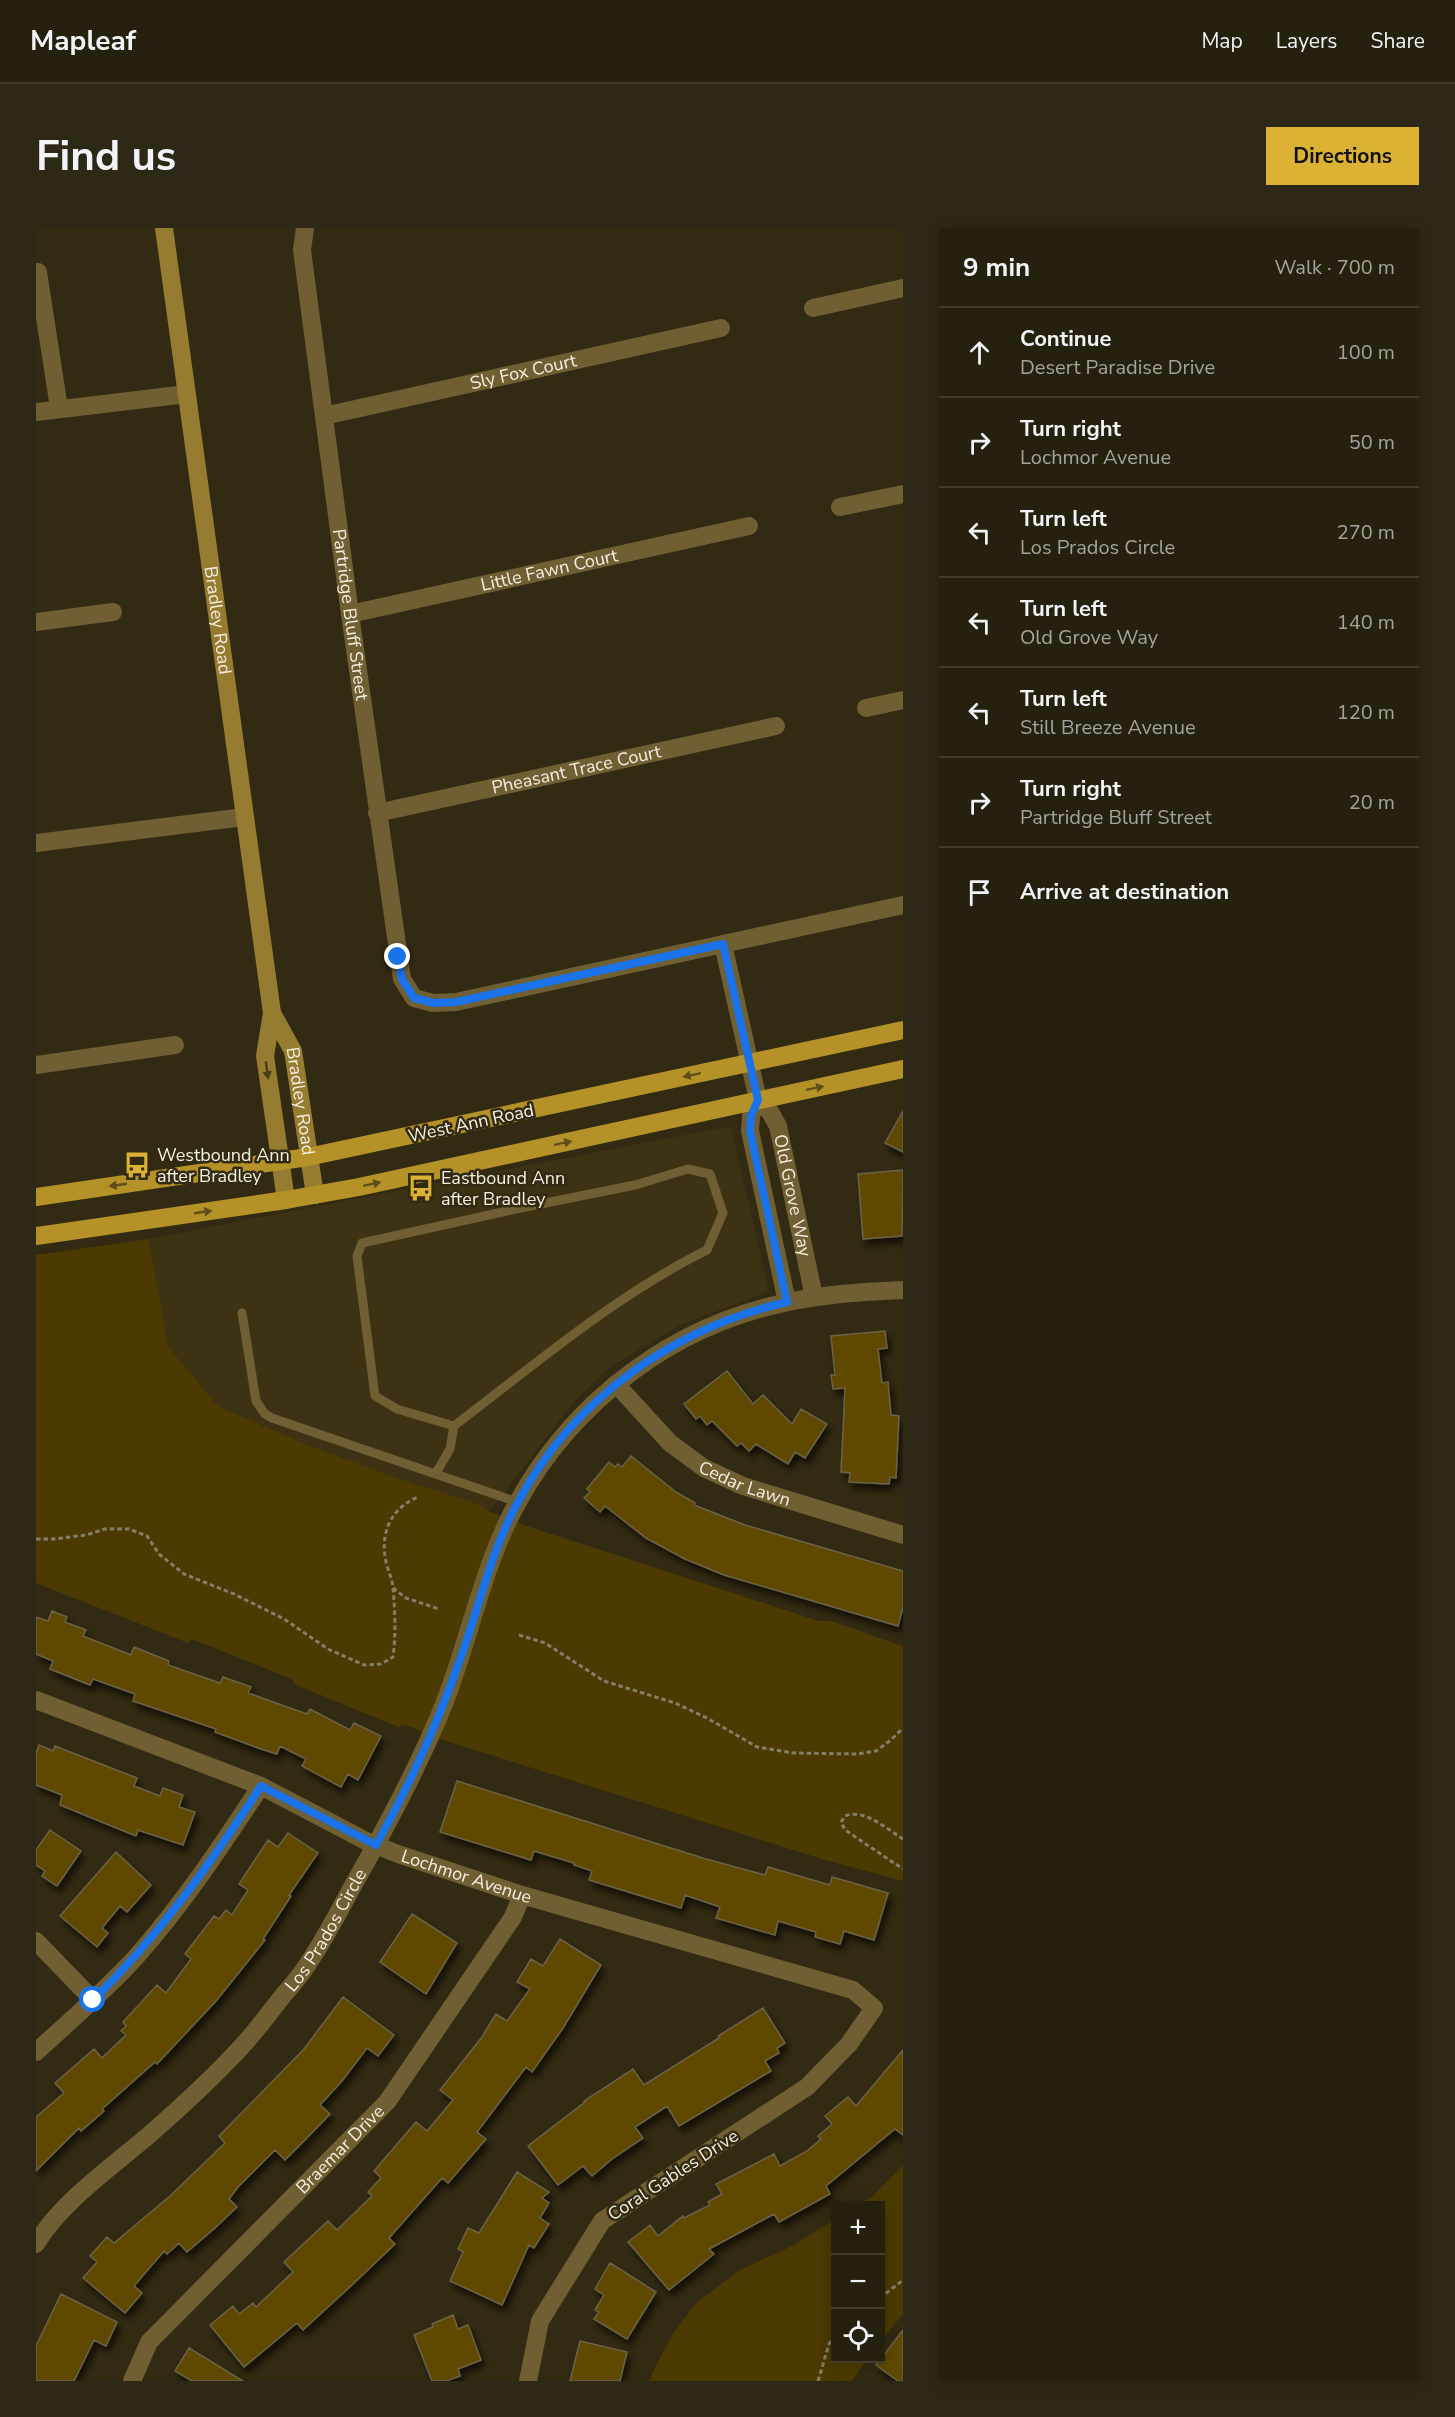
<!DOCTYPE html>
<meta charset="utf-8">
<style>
body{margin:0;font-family:"Nunito Sans",sans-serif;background:#2e2817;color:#f1f3f6}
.controls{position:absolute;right:18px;bottom:18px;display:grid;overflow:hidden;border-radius:0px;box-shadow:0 3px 15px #0003}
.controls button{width:54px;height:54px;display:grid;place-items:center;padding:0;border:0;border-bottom:2px solid #423e2e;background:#26200e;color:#f1f3f6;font:30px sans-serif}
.stop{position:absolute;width:18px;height:18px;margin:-14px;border:4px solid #1a73e8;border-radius:50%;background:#fff}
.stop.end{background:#1a73e8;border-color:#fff;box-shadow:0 2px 6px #0008}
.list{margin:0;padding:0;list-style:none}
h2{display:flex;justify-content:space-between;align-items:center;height:78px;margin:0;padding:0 24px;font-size:26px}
h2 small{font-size:20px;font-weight:400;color:#a4a39e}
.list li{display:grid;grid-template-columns:39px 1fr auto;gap:18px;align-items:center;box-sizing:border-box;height:90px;padding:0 24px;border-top:2px solid #423e2e}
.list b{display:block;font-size:22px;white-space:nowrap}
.list p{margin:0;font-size:20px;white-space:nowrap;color:#a4a39e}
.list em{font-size:20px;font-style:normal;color:#a4a39e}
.icon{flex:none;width:33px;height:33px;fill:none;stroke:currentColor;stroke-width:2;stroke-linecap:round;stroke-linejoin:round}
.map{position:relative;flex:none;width:867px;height:2153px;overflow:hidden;border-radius:0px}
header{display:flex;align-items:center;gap:36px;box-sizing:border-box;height:84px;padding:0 30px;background:#26200e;border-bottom:2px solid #423e2e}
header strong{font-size:28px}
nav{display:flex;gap:33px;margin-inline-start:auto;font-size:21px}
.intro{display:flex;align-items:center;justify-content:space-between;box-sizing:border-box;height:144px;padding:0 36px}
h1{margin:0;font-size:42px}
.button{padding:15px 27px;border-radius:0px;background:#dbb233;color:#111;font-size:21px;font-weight:700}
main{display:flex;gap:36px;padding:0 36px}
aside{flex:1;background:#26200e;border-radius:0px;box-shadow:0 3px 15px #0003}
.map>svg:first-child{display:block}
</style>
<header>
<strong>Mapleaf</strong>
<nav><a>Map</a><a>Layers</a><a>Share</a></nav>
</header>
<div class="intro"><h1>Find us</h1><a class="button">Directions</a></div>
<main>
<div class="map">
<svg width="867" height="2153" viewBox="0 0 867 2153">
<defs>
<filter id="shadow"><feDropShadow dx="3.5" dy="6" stdDeviation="3" flood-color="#0009"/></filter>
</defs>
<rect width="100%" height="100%" fill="#322a12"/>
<path fill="#3d3213" d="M695,898L733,1063L642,1098L573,1140L536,1176L453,1284L274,1218L182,1178L132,1118L113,1011Z"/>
<path fill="#4b3a01" d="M113,1011L132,1118L182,1178L274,1218L386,1259L387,1258L445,1277L452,1283L494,1299L783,1393H795L867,1418V1653L789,1632L410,1513L370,1497L362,1499L258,1456L256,1451L156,1411L152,1415L0,1355V1027Z
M867,1937V2086L845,2113L844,1978L821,1977L837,1968Z
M799,1991L800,2130L831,2131L816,2153H614L616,2145L638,2104L660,2075L704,2042L756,2018Z"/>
<path fill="#5f4a00" stroke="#6c6249" stroke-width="1.5" filter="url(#shadow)" d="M867,883V924L849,915Z
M867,942L866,1008L827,1011L822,946Z
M849,1103L851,1120L842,1121L846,1155L852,1154L855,1187L863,1188L860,1250L854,1249L853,1256L813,1254L814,1245L805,1244L809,1160L797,1161L795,1147H799L795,1108Z
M691,1143L717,1176L727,1167L756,1196L765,1181L791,1196L769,1230L759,1224L752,1236L720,1216L713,1223L705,1215L701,1218L676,1193L671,1197L664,1188L660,1191L648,1176Z
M595,1228L640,1264L659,1275L658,1277L709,1297L867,1343V1379L862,1398L688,1347L649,1331L610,1310L569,1278L564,1284L548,1270L554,1264L551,1261L573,1234L579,1239L582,1236L586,1239Z
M16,1383L31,1389L29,1394L50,1402L47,1408L95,1427L98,1419L133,1433L132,1437L184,1455L187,1449L215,1459L212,1465L271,1486L274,1481L314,1502L318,1495L345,1508L322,1552L312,1546L305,1559L266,1538L270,1531L244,1518L241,1526L225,1521L179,1504L180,1501L97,1473L99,1466L57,1451L54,1457L14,1441L17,1433L0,1426V1389L12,1393Z
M3,1517L17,1523L19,1518L101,1550L98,1558L124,1568L127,1560L147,1567L143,1579L159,1584L147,1617L102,1602L100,1608L24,1577L26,1567L0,1557V1526Z
M421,1553L670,1631L729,1647L732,1639L794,1657L796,1649L852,1665L838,1712L808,1703L804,1716L779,1709L780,1704L742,1693L739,1707L680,1690L684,1679L649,1667L645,1680L553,1652L556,1643L538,1637V1635L498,1623L495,1632L404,1604Z
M14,1602L45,1623L21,1658L6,1648L9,1643L0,1637V1622Z
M252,1605L282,1625L253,1667L255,1668L227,1711L229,1712L180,1773L121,1836L119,1834L66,1881L68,1883L45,1903L43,1900L0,1943V1889L28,1865L19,1855L58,1821L66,1830L90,1807L85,1803L90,1798L87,1794L121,1757L130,1765L155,1731L149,1726L178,1688L183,1691L190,1682L196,1687L212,1662L203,1656L232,1612L242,1619Z
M80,1624L115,1657L91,1684L84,1678L66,1700L72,1705L61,1719L24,1688Z
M376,1686L421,1715L390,1766L344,1734Z
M524,1711L565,1737L527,1800L496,1844L490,1839L441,1904L450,1911L412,1955L406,1950L353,2010L359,2016L316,2057L267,2102L261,2095L208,2139L174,2097L197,2078L203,2086L217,2075L220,2079L257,2044L248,2034L292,1993L301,2002L336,1968L332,1964L345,1950L338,1943L380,1894L391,1903L417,1872L404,1862L446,1809L460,1786L471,1793L494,1761L481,1754L495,1731L507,1738Z
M307,1769L358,1807L342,1828L331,1820L306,1853L284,1877L294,1886L269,1912L249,1932L239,1922L202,1959L193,1971L201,1979L179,2000L151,2024L143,2015L131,2026L128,2023L98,2058L106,2065L89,2085L47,2050L61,2034L54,2028L71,2009L78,2015L134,1968L189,1915L183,1908L268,1821Z
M727,1780L749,1815L741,1820L743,1825L729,1833L735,1843L643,1898L631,1878L599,1899L607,1910L576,1931L556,1948L547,1938L522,1957L492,1918L549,1874L548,1873L597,1841L608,1857L683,1810L682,1808Z
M867,1822V1907L859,1901L790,1958L794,1966L743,1994L738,1986L673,2021L678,2026L633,2062L592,2014L614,1997L622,2008L647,1988L648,1990L674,1977L672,1974L686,1966L680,1956L738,1926L744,1938L771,1923L785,1911L782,1908L796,1896L789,1888L812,1869L820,1878Z
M481,1944L513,1964L506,1970L513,1975L504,1990L513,1996L498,2020L493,2017L466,2077L414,2053L427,2024L422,2021L432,2000L443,2005Z
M574,2035L620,2064L591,2111L558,2091L563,2084L559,2082L568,2067L559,2061Z
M25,2066L81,2094L70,2118L58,2112L38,2153H0V2118Z
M417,2087L422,2101L432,2097L445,2132L422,2141L424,2148L410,2153H396L378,2107L397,2099L396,2096Z
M867,2102V2153H862L840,2137Z
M544,2113L591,2124L584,2153H534Z
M153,2120L207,2153H156L139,2143Z"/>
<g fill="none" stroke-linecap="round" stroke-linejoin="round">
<path stroke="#857e6a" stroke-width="3" stroke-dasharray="4.5 3" stroke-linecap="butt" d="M0,1311H18L50,1307L69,1301H93L111,1308L123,1326L148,1346L198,1366L248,1391L292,1421L328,1437L345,1436L357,1429C360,1407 359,1382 357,1360C356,1349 350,1339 349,1328C345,1302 357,1279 382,1269
M357,1360L370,1370L403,1381
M483,1407L509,1415L568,1453L639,1475L671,1490L721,1519L757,1525L822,1526L840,1523L855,1512L867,1500
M867,1611C851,1601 828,1580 809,1588L805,1594L809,1602L867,1641
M844,2070L867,2052
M782,2153L793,2116L800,2105"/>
<path stroke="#6f5f33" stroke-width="9" d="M206,1085L220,1173L229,1186L236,1190L481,1274
M400,1245L414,1221L418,1198C498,1137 580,1067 671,1022L687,985L674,946L652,941L599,957L480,981L326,1015L321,1028L339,1168L361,1181L418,1198"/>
<g stroke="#6f5f33" stroke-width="18">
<path id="s1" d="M269,0L266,22L314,386L366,751L378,770L397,775L420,774L867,677"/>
<path d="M0,44H2L23,180"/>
<path d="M777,80L867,60"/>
<path d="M0,184L151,166"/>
<path id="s2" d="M288,188L685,100"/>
<path d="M804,279L867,266"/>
<path id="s3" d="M314,386L713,298"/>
<path d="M0,394L77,384"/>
<path d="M830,480L867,472"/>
<path id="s4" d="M341,585L740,498"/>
<path d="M0,615L208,589"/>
<path id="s5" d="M687,716L722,872L734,884L742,898L778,1069"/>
<path d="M0,837L139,817"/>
<path d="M722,872L715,888L714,903L751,1074"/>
<path id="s6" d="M580,1156L634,1215L668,1240L707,1258L867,1307"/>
<path id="s7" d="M0,1472L225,1558L332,1614L362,1626L486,1667L817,1762L838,1780L813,1816L771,1859L566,1993L504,2093L492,2153"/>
<path d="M0,1713L57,1772"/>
<path d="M0,1824C34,1793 69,1763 100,1729C147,1676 186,1617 225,1558"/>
<path id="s8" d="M0,2016C25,1974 76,1939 113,1907C145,1879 178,1849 207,1817C221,1802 233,1785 246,1769C256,1757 267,1745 275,1731C291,1707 305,1679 319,1654C352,1596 383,1538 408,1476C431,1417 444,1353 471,1295C521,1190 618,1108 731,1079C776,1067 821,1064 867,1062"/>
<path id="s9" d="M96,2153L113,2114L351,1874L477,1689L486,1667"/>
</g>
<g stroke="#967c30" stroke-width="18">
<path id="s10" d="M128,0L236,785L229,828L250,972"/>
<path id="s11" d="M236,785L257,823L279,967"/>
</g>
<path stroke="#b49228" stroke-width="18" d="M0,969L272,929L867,802
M0,1008L250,972L323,959L867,841"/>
</g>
<defs><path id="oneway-solid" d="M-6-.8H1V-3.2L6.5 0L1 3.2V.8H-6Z" transform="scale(1.5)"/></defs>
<use fill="#4b3e1a" href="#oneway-solid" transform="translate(231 842) rotate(82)"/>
<g fill="#604e1a">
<use href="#oneway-solid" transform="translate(656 847) rotate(168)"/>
<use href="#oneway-solid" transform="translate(779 860) rotate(-12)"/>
<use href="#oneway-solid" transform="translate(527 915) rotate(-12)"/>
<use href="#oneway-solid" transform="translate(336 956) rotate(-12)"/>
<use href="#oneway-solid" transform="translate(82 957) rotate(172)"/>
<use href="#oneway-solid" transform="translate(167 984) rotate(-8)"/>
</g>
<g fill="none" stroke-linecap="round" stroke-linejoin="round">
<path stroke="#1a73e8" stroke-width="8" d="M57,1772C123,1708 175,1635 225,1558L340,1617C375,1555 404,1490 427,1423C445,1372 456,1321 482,1274C537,1171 638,1100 751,1074L714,903L715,888L722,872L687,716L420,774L398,775L378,770L366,751L362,729"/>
</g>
<defs>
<g id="bus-bare" transform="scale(2.07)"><path d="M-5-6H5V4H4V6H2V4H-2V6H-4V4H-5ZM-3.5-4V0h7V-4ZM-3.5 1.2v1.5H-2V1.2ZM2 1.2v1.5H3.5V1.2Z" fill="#dbb233" stroke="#322a12" stroke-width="2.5" paint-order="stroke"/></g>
</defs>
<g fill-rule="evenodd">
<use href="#bus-bare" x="101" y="937"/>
<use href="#bus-bare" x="385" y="960"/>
</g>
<g text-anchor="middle" stroke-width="5" stroke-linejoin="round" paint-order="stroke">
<g font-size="18" fill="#f4efe0" stroke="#322a12">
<text dy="6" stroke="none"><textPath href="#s2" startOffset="204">Sly Fox Court</textPath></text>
<text dy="6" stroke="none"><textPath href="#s3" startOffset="204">Little Fawn Court</textPath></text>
<text dy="6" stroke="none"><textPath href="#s1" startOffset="390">Partridge Bluff Street</textPath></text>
<text dy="6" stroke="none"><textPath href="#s10" startOffset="396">Bradley Road</textPath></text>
<text dy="6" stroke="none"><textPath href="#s4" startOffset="204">Pheasant Trace Court</textPath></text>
<text dy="6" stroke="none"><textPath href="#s11" startOffset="94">Bradley Road</textPath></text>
<text transform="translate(435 895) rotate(-12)" y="6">West Ann Road</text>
<text dy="6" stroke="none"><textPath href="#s5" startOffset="264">Old Grove Way</textPath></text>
<text dy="6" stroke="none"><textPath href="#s6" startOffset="166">Cedar Lawn</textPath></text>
<text dy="6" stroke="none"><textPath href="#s7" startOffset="466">Lochmor Avenue</textPath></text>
<text dy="6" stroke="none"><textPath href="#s8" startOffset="430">Los Prados Circle</textPath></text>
<text dy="6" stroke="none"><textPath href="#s9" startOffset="314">Braemar Drive</textPath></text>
<text transform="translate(637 1947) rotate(-33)" y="6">Coral Gables Drive</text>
</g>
<g font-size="18" fill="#f4efe0" stroke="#322a12" text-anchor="start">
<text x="121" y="933">Westbound Ann<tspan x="121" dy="21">after Bradley</tspan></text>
<text x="405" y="956">Eastbound Ann<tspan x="405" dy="21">after Bradley</tspan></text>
</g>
</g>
</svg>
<div class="controls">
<button>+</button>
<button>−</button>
<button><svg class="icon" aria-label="locate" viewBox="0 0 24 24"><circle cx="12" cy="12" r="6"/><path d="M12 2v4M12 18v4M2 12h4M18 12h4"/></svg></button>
</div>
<div class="stop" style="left:57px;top:1772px"></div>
<div class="stop end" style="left:362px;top:729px"></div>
</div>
<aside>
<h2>9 min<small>Walk · 700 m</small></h2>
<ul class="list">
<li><svg class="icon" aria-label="ahead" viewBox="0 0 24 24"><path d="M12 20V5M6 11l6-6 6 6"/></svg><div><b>Continue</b><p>Desert Paradise Drive</p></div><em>100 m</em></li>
<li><svg class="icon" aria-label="right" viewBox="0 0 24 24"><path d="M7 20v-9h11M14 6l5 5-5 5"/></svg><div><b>Turn right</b><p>Lochmor Avenue</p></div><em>50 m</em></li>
<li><svg class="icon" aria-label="left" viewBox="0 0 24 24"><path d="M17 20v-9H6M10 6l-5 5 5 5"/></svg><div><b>Turn left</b><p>Los Prados Circle</p></div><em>270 m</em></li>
<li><svg class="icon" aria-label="left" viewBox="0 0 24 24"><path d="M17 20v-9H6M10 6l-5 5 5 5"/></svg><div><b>Turn left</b><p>Old Grove Way</p></div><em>140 m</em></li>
<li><svg class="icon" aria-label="left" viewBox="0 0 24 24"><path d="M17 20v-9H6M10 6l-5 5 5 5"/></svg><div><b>Turn left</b><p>Still Breeze Avenue</p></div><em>120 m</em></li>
<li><svg class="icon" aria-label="right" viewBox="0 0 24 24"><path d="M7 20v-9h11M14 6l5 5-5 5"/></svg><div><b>Turn right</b><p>Partridge Bluff Street</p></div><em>20 m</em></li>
<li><svg class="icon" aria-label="arrive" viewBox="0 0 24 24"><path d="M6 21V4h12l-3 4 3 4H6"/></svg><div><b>Arrive at destination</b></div></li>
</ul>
</aside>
</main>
